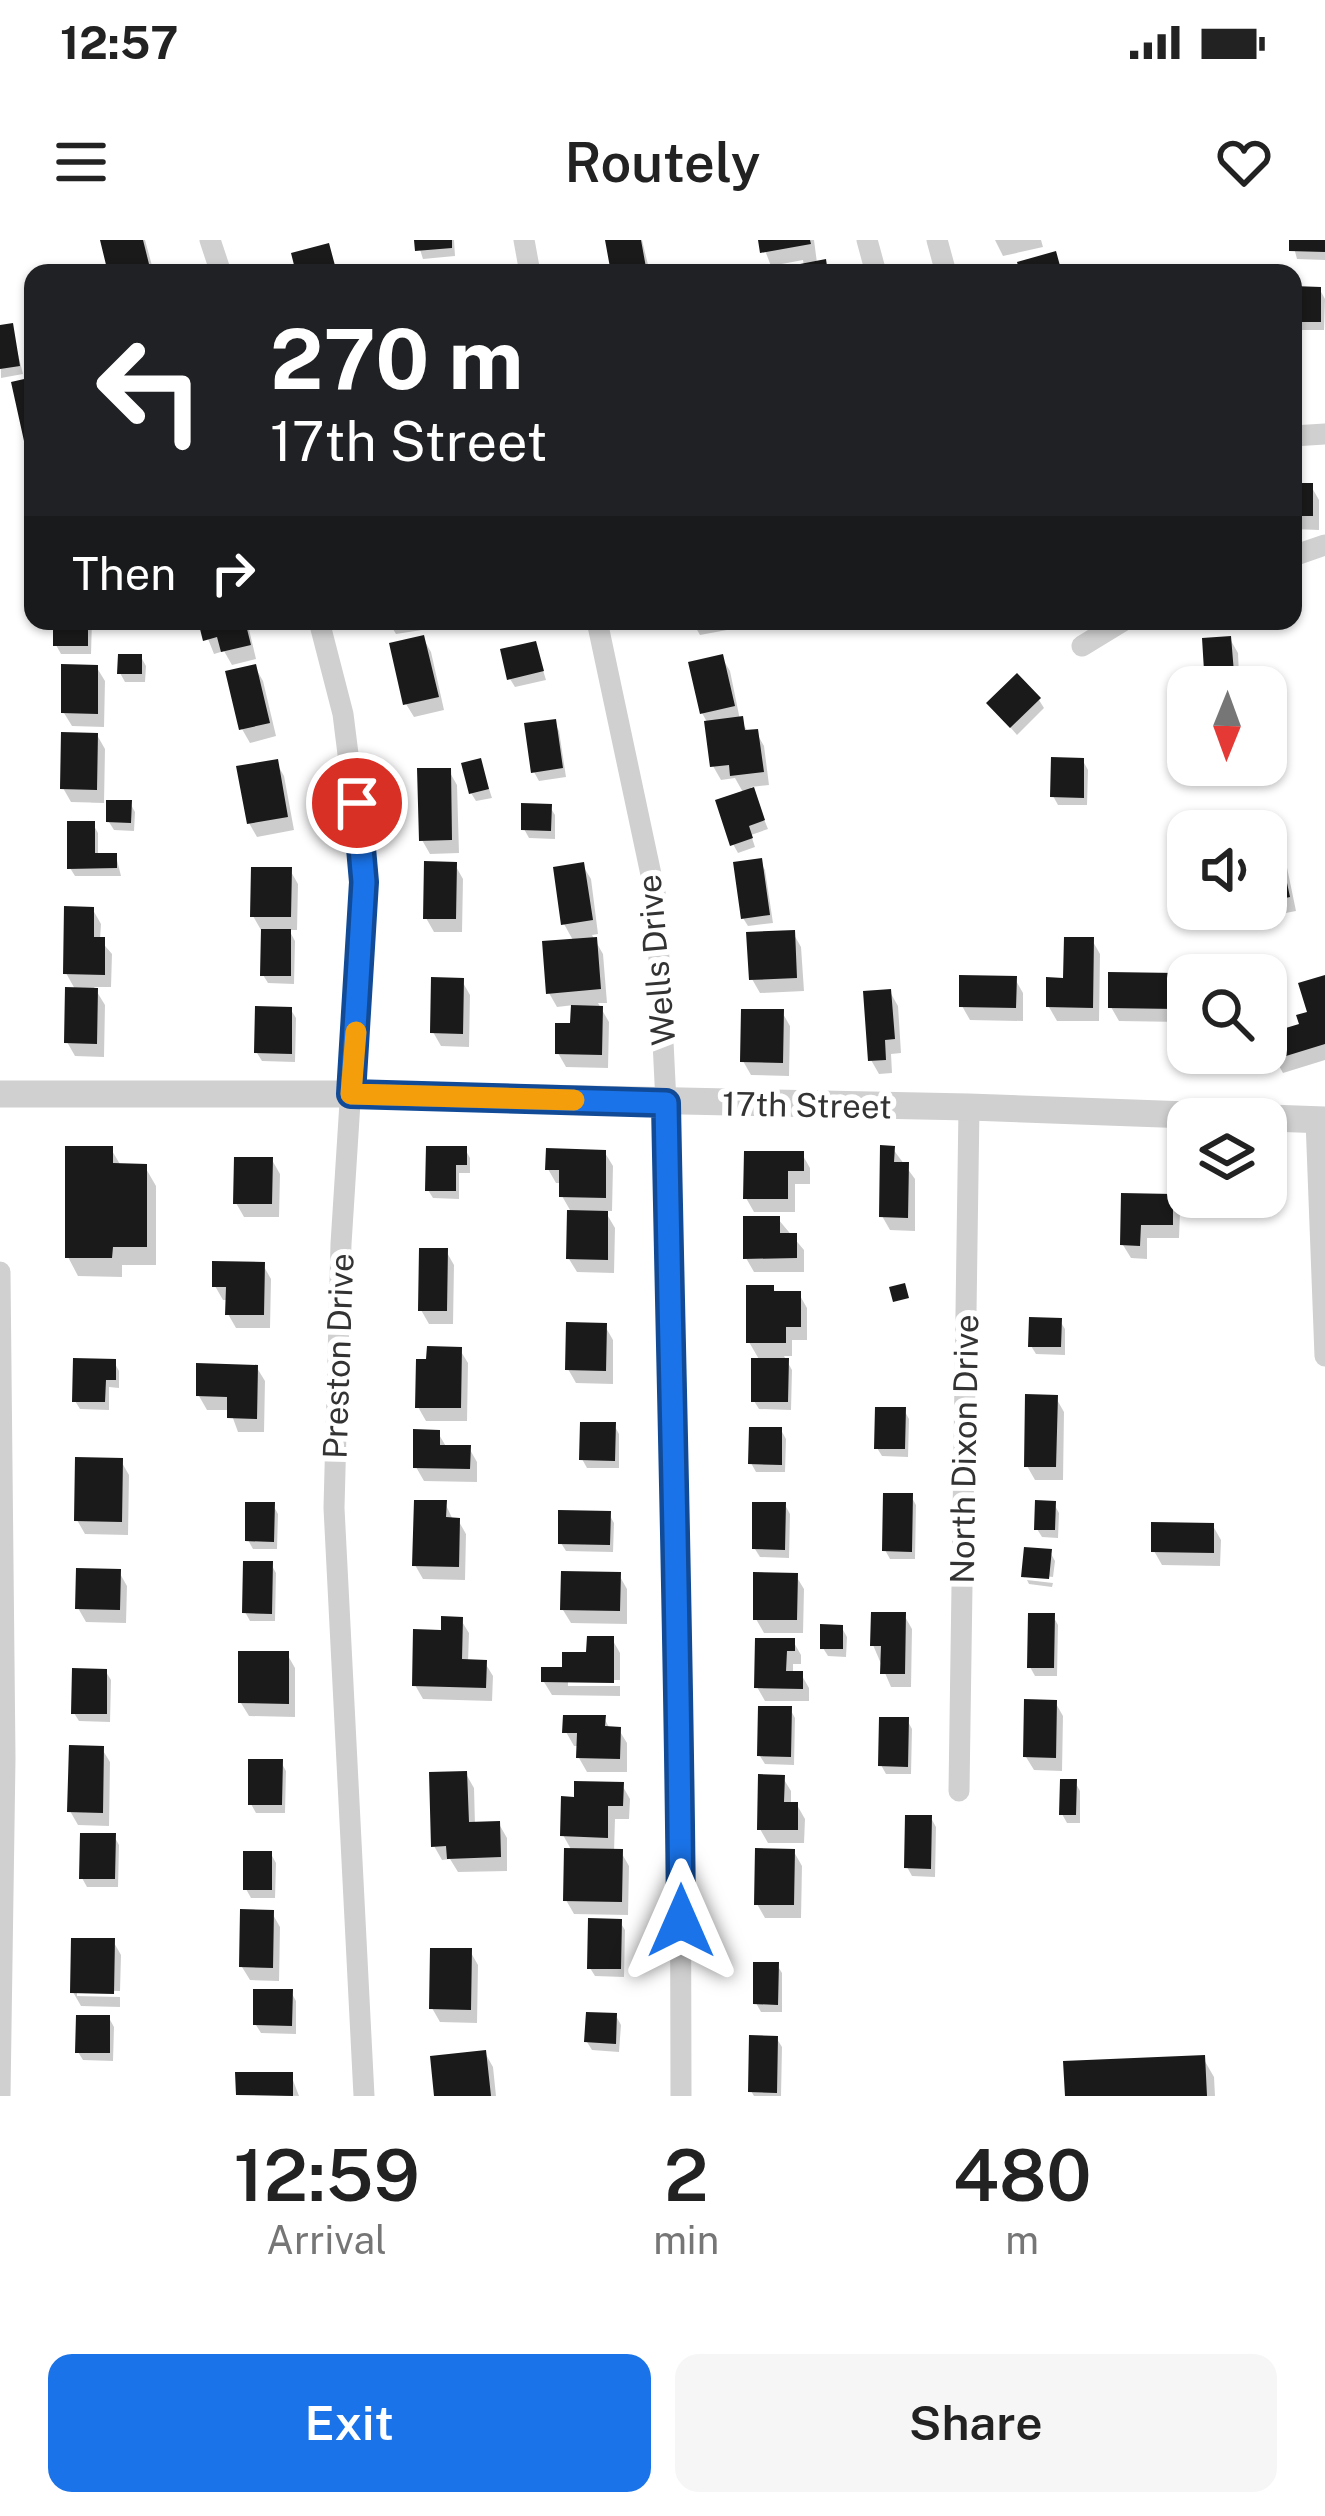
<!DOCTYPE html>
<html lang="en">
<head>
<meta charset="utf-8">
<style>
	:root { --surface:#fff; --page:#f6f6f6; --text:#222; --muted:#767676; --accent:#1a73e8 }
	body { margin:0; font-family:"Public Sans",sans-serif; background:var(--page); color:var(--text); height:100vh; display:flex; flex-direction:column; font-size:45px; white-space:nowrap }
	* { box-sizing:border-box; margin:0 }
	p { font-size:39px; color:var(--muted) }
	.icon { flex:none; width:66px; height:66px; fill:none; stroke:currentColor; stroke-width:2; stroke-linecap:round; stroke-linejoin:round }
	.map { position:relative; height:1856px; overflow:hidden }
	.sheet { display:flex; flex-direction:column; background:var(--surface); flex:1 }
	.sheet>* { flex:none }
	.guide { position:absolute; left:24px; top:24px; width:1278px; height:366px; border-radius:24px; box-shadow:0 3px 9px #0004; background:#202124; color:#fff; overflow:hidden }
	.needle { width:78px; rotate:181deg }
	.buttons { position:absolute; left:1167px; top:426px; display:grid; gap:24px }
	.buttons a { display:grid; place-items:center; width:120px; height:120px; border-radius:24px; background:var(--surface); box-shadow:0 3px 9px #0004; font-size:60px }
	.pin { position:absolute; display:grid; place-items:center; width:102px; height:102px; color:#fff; margin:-51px; border:6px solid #fff; border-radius:50%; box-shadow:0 3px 12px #0007 }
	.me { position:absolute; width:132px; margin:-66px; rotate:0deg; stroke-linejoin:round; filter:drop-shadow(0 0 9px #0008) }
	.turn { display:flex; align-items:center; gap:42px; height:252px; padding:0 48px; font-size:54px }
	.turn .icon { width:156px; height:156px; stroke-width:2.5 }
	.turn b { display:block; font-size:84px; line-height:102px }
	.then { display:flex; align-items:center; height:114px; padding:0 48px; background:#0003; gap:24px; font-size:45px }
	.eta { display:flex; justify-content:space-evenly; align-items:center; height:204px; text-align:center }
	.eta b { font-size:72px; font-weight:600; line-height:84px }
	.cta { display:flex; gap:24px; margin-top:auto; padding:24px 48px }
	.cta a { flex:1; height:138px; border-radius:24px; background:var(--accent); color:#fff; font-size:48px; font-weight:600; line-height:138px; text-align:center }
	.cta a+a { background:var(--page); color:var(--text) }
	.status { display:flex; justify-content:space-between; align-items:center; height:84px; padding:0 60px; background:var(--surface); direction:ltr }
	.status svg { height:33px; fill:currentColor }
	header { display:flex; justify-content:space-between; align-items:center; height:156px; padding:0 48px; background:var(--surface); font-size:54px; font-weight:600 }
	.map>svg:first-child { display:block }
</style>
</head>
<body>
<div class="status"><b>12:57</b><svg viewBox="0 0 49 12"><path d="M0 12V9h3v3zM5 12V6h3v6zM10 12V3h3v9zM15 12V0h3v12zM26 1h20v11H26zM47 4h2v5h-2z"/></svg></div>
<header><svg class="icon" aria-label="menu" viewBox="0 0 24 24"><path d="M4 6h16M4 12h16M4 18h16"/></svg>Routely<svg class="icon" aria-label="heart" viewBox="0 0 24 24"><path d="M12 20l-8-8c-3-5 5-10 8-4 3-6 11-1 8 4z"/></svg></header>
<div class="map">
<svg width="1325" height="1856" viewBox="0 0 1325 1856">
	<rect width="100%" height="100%" fill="#fff"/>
	<path fill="#0003" d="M103 0H145L154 33H111Z
		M417 0H454L455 16 423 19Z
		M608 0H642L650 33H614Z
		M761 0H814L817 23 824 22 830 33H805L803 20 771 26Z
		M995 0H1041L1043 7 1003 16Z
		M1292 0H1325V20L1297 19Z
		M1293 50H1320L1325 59 1324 90H1297Z
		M11 87 23 134 1 138 0 88Z
		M1293 246H1311L1319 260V290L1293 289Z
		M56 381H92L91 414H61L56 405Z
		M201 381H247L256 419 232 425 224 411 214 414Z
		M388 381H420L422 390 396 394Z
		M497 381H534L535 382 500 385Z
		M692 381H742L743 387 700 395Z
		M423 398 431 412 444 470 414 477 406 464Z
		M1230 399 1238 413 1239 436 1263 434 1271 448 1274 491H1266V447H1208Z
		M535 404 546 440 515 447 510 439Z
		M141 417 146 426 145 442H125L120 433Z
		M722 418 730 431 740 480 749 493 756 492 764 506 769 545 751 547 768 589 751 595 755 607 738 613 733 604 744 554 735 538 721 540 713 526 707 482 702 473Z
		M255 427 263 441 276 496 250 503 242 489Z
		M97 428 105 441 104 487 72 486 64 473Z
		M1039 460 1044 468 1017 495 990 464Z
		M554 482 559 491 566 537 539 541 534 532Z
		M97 495 105 509 104 563H130L135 572 134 591 114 590 109 582V563L71 562 63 548Z
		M480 521 492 558 476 561 471 553Z
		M1083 521 1088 530 1087 565H1058L1053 556Z
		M276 522 284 536 294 590 257 597 249 583Z
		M449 531 457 545 459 613 430 614 422 600Z
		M550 567 555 575V599L529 598 524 589Z
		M93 584 98 593V616H116L121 636H75L70 628Z
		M1276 599 1284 613 1296 671 1259 678 1253 669H1266V601Z
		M760 622 765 630 773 683 748 686 743 678Z
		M455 625 463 639 462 692H434L426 678Z
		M583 626 591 639 598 694 592 695 603 714 607 763H598L609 782 608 828 566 827 558 813 573 786 574 765 557 767 549 753 574 702 564 684Z
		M290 630 298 644 297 690H289L295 701 294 744 268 743 263 735 261 690 253 676Z
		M93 670 101 684 100 700 112 714 111 747H94L105 765 104 817 75 816 67 802 76 751 66 733Z
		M793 693 801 707 804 751 760 753 752 739Z
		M1092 700 1100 714 1099 781H1057L1049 767Z
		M1175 736 1183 750 1182 782 1119 781 1111 767Z
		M1325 738V820L1283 833 1275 819 1311 774Z
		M1015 739 1023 753V781L970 780 962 766Z
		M462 741 470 755 469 807 441 806 433 792Z
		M890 752 898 766 901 813 891 814 892 833 879 834 871 820Z
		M291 770 296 778 295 822 262 821 257 813Z
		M782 772 790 786 789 836 751 835 743 821Z
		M111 909 121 926 145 927 156 946V1025H122V1037L78 1036 68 1017Z
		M465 909 470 918V933H459V959L433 958 428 950Z
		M893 909 915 939V991L890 990 882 976Z
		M605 913 613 926 612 971H605L615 988 614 1033 577 1032 569 1019 570 970 562 956V943H556L548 929Z
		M802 914 810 928V944H795V972H754L746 958Z
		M272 920 280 934 279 977H244L236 963Z
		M1124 956 1172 957 1180 971 1179 998H1147V1019L1131 1018 1123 1005Z
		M1215 957H1263V977L1220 976Z
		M778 979 804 1010V1032H754L746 1018Z
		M446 1011 454 1025 453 1084H429L421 1070Z
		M263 1025 271 1039 270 1088H236L228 1074 229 1060H223L215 1046Z
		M773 1048 776 1054H799L807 1068V1100H792V1116H784L792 1130 791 1170 759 1169 754 1161 760 1121 749 1102Z
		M1060 1081 1065 1089V1115L1036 1114 1031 1106Z
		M605 1086 613 1100V1144L576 1143 568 1129Z
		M460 1110 468 1123 467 1181H426L418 1167Z
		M114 1122 119 1131V1148L109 1147V1170L80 1169 75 1161Z
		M257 1128 265 1141 264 1192H238L230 1170H207L199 1156Z
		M1056 1158 1064 1172 1063 1240H1035L1027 1226Z
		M904 1170 909 1179 908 1217 882 1216 877 1208Z
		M614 1185 619 1194V1228H587L582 1219Z
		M781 1190 786 1199 785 1232H756L751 1223Z
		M438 1193 447 1208H469L477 1222V1242L424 1241 416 1227Z
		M121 1221 129 1235 128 1295 85 1294 77 1280Z
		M911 1256 916 1265 915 1319H890L885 1310Z
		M445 1263 453 1280H458L466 1294 465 1340 423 1339 415 1325Z
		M1054 1264 1059 1273 1058 1298 1042 1297 1037 1289Z
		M273 1265 278 1274 277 1309H253L248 1300Z
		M785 1265 790 1274 789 1318 760 1317 755 1309Z
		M609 1274 614 1283 613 1312 566 1311 561 1303Z
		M1213 1286 1221 1300 1220 1326 1162 1325 1154 1311Z
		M1027 1310 1050 1312 1055 1321 1053 1337 1025 1334V1338L1024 1336Z
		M271 1324 276 1333 275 1381H250L245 1372Z
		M119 1332 127 1346 126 1383 86 1382 78 1368Z
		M619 1335 627 1349V1384L571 1383 563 1370Z
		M796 1336 804 1349 803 1393H764L756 1379Z
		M1027 1340 1053 1343 1052 1347 1029 1344Z
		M904 1375 912 1389 911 1447H891L873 1405Z
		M1053 1376 1058 1385 1057 1436H1035L1030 1427Z
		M461 1380 469 1393 468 1422 485 1423 493 1436 492 1461 423 1459 415 1445 443 1393Z
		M842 1388 847 1397 846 1417 828 1416 823 1408Z
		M612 1399 620 1413V1440H568V1446H620V1456L552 1455 544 1442Z
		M793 1401 801 1415V1424H793V1434H801L809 1448V1461H765L757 1447Z
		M287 1414 295 1428V1477L249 1476 241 1463Z
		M106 1432 111 1440 110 1482 79 1481 74 1473Z
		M1055 1462 1063 1476 1062 1531 1034 1530 1026 1517Z
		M790 1469 795 1478 794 1525 765 1524 760 1516Z
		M604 1478 610 1489 619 1490 627 1503V1532H587L579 1518 580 1506H574L566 1492Z
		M907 1480 912 1489 911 1534H886L881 1525Z
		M102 1509 110 1522 109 1586 78 1585 70 1571Z
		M281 1522 286 1531 285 1573H256L251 1564Z
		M466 1534 474 1548 475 1585 499 1584 507 1598V1631L458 1632 450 1619 442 1620 434 1606Z
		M783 1538 791 1551V1565H797L805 1579 804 1603H768L760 1589Z
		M1075 1542 1080 1551V1583H1067L1062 1574Z
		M622 1545 630 1559 629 1579H615L614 1612H621L629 1626 628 1675 574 1674 566 1660 572 1611 563 1595 577 1560Z
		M931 1578 936 1587 935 1637 912 1636 907 1627Z
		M114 1596 119 1605 118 1647H87L82 1638Z
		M794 1612 802 1626 801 1678H765L757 1664Z
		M271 1614 276 1623 275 1658H251L246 1649Z
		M272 1673 280 1687 279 1741 250 1740 242 1727Z
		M620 1682 625 1690 624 1737 595 1736 590 1728Z
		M113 1701 121 1715 120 1751 77 1750V1756L120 1757V1767L81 1766 73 1752Z
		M470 1711 478 1725 477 1783 440 1782 432 1768Z
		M777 1725 782 1733V1772H761L756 1763Z
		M291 1752 296 1761V1794L261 1793 256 1785Z
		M616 1776 621 1785 619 1812 592 1810 587 1802Z
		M109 1778 114 1787 113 1821 83 1820 78 1812Z
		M777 1799 782 1807 781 1856H754L751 1851Z
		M485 1813 493 1827 496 1856H437Z
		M1203 1818 1214 1837 1215 1856H1068Z
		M291 1835 299 1856 239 1854Z"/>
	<path fill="#1a1a1a" d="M100 0H143L150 28 108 33Z
		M414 0H452V8L415 11Z
		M605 0H641L647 33H611Z
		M758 0H810L811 4 760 13Z
		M1289 0H1325V12L1289 11Z
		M329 3 337 33H296L291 13Z
		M1056 11 1062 33H1020L1017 22Z
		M826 19 828 33H802L800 24Z
		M1293 46 1321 47V82H1293Z
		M13 83 20 126 0 129V85Z
		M33 137V199L24 201 11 142Z
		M1293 243H1313V276H1293Z
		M53 381H88V406H53Z
		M198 381H245L251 405 221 412 217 397 203 401Z
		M424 395 439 457 403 465 389 403Z
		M1231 396 1234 433 1265 431 1266 447H1205L1202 398Z
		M536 401 544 431 507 440 500 409Z
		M118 414H142V434H117Z
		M723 414 735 466 700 474 688 422Z
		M61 424 98 425V474L61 473Z
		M256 424 270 483 239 490 225 431Z
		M1017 433 1041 458 1010 488 986 463Z
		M743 476 745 490 758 489 764 532 730 536 729 525 710 527 704 481Z
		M556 479 563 528 531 533 524 483Z
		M61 492 98 493 97 550 60 549Z
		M1051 517 1084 518V558L1050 557Z
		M481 518 489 549 469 554 461 523Z
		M278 519 288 577 247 584 236 526Z
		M417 528H451L452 600 419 601Z
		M754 547 765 580 749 586 753 598 730 606 715 560Z
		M106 560H132L131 583 106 582Z
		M521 563 552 564 551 591 521 590Z
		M67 581H95V613H117V628L67 629Z
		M1277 596 1290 657 1266 662V598Z
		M762 618 770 675 741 679 733 622Z
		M424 621 457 622 456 679H423Z
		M584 622 593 680 561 685 553 627Z
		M251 627H292L291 677H250Z
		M64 666 94 667V697H105V735L63 734Z
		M261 689H291V736H260Z
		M795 690 797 738 749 740 746 692Z
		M597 697 601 749 546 754 542 701Z
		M1064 697H1094L1093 768 1046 767V737L1063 738Z
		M1108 732 1177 733 1176 769 1108 768Z
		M959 735 1017 736 1016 768 959 767Z
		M1325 735V804L1273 820 1266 794 1299 784 1296 775 1307 772 1298 743Z
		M431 737 464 738 463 794 430 793Z
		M65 747 98 748 97 804 64 803Z
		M891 749 895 799 885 800 886 820 868 821 863 751Z
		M571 765 603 766 602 815 555 814V783H570Z
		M255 766 292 767V814L254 813Z
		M741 769H784L783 823 740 822Z
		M880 905 895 906 894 922H909L908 978 879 977Z
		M65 906H113V923L147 924V1007H113L112 1018H65Z
		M426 906H467V925H456V951H425Z
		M546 908 606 910V958L559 957V930H545Z
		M744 911H804V931H788V959H743Z
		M234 917H273L272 964H233Z
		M1121 953 1173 954V985H1141L1140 1006 1120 1005Z
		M1212 957H1260V969H1212Z
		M567 970 608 971V1020L566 1019Z
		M743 976H780V993H797V1018L743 1019Z
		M419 1008H448L447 1071H418Z
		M212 1021 265 1022 264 1075H225L226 1047H212Z
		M905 1043 909 1058 893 1062 889 1047Z
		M746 1045H774V1051H801V1087H786V1103H746Z
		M1029 1077 1062 1078 1061 1107H1028Z
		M566 1082 607 1083 606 1131 565 1130Z
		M427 1106 462 1107 461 1168H415L416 1119H426Z
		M73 1118 116 1119V1140H106L105 1162H72Z
		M751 1118H789L788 1162H751Z
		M196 1123 258 1125 257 1179 227 1178V1157L196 1156Z
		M1025 1154 1058 1155 1056 1227H1024Z
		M875 1167H906L905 1209H874Z
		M580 1182H616L615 1221 579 1220Z
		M749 1187H782V1225L748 1224Z
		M413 1189 440 1190V1205H471L470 1229 413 1228Z
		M75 1217 123 1218 122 1282 74 1281Z
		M883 1253H913L912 1312 882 1311Z
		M414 1260H447L446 1277 460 1278 459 1327 412 1326Z
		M1035 1260 1056 1261 1055 1290H1034Z
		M245 1262H275L274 1302 245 1301Z
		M752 1262H786L785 1310 752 1309Z
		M558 1270 611 1271 610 1305 558 1304Z
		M1151 1282 1214 1283V1313L1151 1312Z
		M1024 1307 1052 1309 1049 1339 1021 1337Z
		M243 1321H273L272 1374 242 1373Z
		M76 1328 121 1329 120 1370 75 1369Z
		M561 1331 621 1332 620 1371 560 1370Z
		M753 1332 798 1333 797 1380H753Z
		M871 1372H906L905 1434H880L881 1406H870Z
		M1028 1373H1055L1054 1428H1027Z
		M441 1376 463 1377 462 1419 487 1420 486 1448 412 1446 413 1389 441 1390Z
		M820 1384 843 1385V1409H820Z
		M587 1396H614V1443L541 1442V1427H562V1412H586Z
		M755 1398H795V1411H787L786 1431H803V1449L754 1448Z
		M238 1411H289V1464L238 1463Z
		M72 1428 107 1429V1474H71Z
		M1024 1459 1057 1460 1056 1518 1023 1517Z
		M758 1466H792L791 1517 757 1516Z
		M563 1475H606L605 1486 621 1487 620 1519 576 1518 577 1493H562Z
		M879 1477H909L908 1527 878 1526Z
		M69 1505 104 1506 103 1573 67 1572Z
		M248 1519H283L282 1565H248Z
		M467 1531 469 1582 500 1581 501 1617 447 1619 446 1606 431 1607 429 1532Z
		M758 1534 785 1535 784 1562H798V1590H757Z
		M1060 1539H1077L1076 1575H1059Z
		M574 1541 624 1542 623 1566H608V1598L560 1596 561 1556 574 1557Z
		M905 1575H932L931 1629 904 1628Z
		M80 1593H116L115 1639H79Z
		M564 1608 623 1609 622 1662 563 1661Z
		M755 1608 795 1609 794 1665H754Z
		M243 1611H272V1650H243Z
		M240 1669 274 1670 273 1728 239 1727Z
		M588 1678 622 1679 621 1729H587Z
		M71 1698H115L114 1754 70 1753Z
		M430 1708H472L471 1770 429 1769Z
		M753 1722H779L778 1765 753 1764Z
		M253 1749H293L292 1786 253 1785Z
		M586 1772 617 1773 616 1804 584 1802Z
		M76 1775H110V1813H75Z
		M749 1795 778 1796 777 1853 748 1852Z
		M486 1810 491 1856H434L430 1816Z
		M1205 1815 1207 1856H1065L1063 1821Z
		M235 1832H293V1856L236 1855Z"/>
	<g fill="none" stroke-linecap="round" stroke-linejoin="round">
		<path stroke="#d0d0d0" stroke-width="21" d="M210 0 221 33
			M524 0 530 33
			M867 0 876 33
			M937 0 946 33
			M1293 196 1325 194
			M1293 316 1325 305
			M319 381 343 474 364 642 341 1004 334 1268 364 1856
			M597 381 656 658 666 863 673 1306 680 1424 681 1856
			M1082 406 1123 381
			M1316 880 1325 1116
			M0 1032 5 1518 0 1856
			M959 1551 969 867"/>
		<path stroke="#d0d0d0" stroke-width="27" d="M0 854H351L969 867 1325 880"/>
	</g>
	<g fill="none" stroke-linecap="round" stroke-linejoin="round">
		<defs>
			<path id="route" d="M357 563 364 642 351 854 666 863C671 1136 679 1408 681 1681"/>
		</defs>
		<use href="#route" stroke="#114b97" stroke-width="30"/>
		<use href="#route" stroke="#1a73e8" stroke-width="21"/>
		<path stroke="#f59e0b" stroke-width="21" d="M356 792 351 854 574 860"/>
	</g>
	<g text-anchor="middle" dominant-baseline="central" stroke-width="12" stroke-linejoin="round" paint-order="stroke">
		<g font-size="33" fill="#333" stroke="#fff">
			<text transform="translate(656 720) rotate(-95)">Wells Drive</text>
			<text transform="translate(807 865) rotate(1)">17th Street</text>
			<text transform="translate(338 1116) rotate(-88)">Preston Drive</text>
			<text transform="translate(964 1209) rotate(-89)">North Dixon Drive</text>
		</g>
	</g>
</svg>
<div class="buttons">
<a><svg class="needle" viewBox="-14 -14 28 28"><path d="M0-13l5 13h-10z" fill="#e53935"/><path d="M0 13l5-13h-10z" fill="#767676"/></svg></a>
<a><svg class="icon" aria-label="sound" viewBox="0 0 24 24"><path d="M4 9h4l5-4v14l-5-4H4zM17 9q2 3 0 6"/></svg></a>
<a><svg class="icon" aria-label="search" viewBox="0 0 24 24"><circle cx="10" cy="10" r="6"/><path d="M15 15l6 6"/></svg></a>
<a><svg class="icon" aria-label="layers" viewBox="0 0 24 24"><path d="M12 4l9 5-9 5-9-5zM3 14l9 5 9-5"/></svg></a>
</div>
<div class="pin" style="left:357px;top:563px;background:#d93025"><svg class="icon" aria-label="arrive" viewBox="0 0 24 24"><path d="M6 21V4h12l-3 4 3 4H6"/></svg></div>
<svg class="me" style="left:681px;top:1681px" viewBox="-20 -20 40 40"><path d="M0-17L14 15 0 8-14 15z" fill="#1a73e8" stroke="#fff" stroke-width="4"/></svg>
<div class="guide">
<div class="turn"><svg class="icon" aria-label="left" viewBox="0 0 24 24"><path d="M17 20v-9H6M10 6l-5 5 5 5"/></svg><div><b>270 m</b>17th Street</div></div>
<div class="then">Then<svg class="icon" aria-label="right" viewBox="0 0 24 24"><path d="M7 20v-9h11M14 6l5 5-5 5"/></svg></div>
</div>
</div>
<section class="sheet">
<div class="eta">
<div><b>12:59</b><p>Arrival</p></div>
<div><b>2</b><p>min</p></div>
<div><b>480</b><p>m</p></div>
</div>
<div class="cta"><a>Exit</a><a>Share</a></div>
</section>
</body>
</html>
